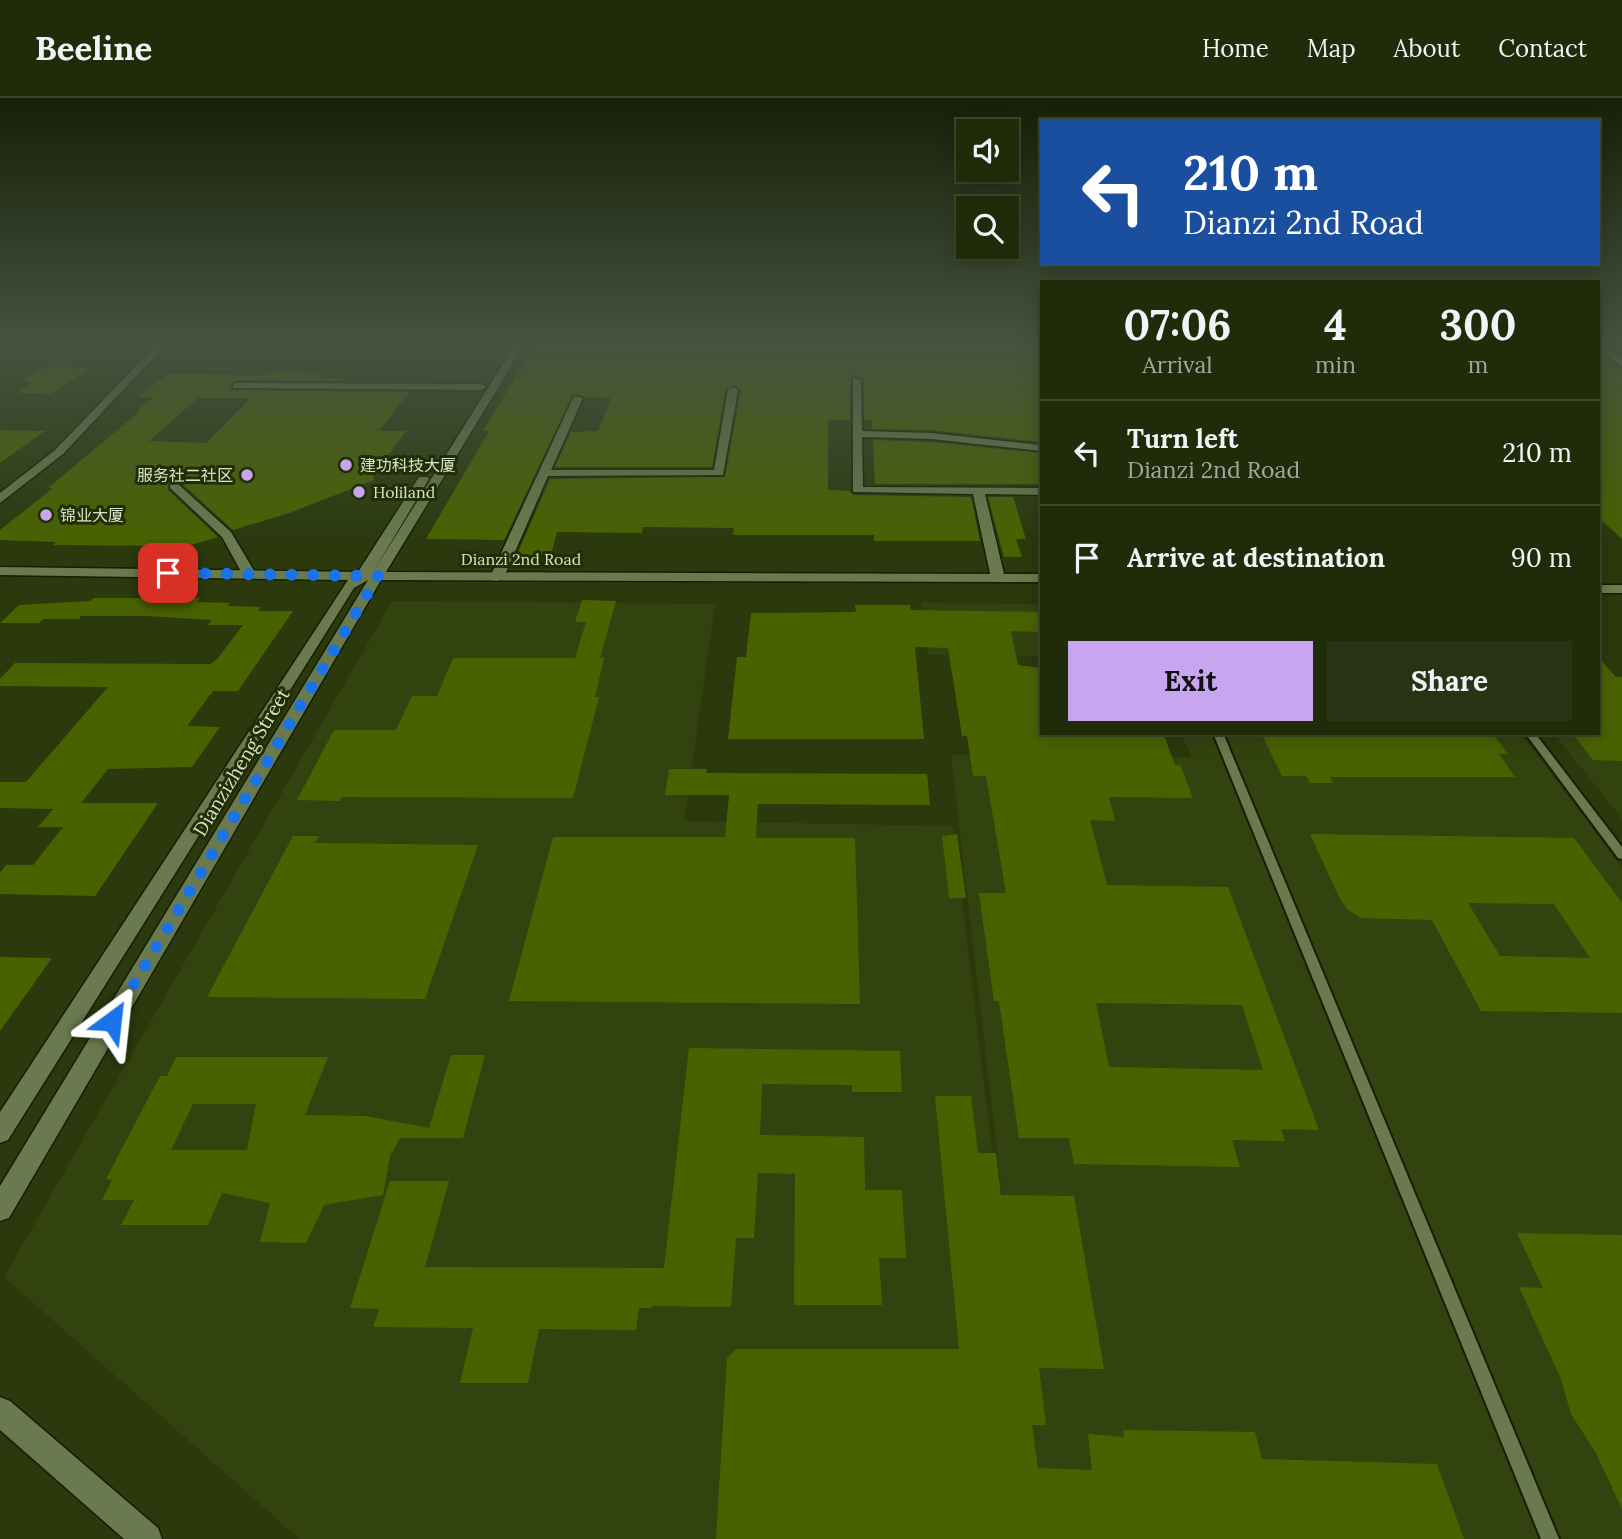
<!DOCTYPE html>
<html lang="en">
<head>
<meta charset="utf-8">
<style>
	:root { --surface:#202b0a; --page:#283313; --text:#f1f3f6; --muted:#a2a79c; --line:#3d472b; --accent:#c7a6ef }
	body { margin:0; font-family:Lora,"Noto Sans SC",serif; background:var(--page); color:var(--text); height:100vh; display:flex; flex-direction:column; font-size:26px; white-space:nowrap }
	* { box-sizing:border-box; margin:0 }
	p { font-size:23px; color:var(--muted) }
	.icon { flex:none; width:38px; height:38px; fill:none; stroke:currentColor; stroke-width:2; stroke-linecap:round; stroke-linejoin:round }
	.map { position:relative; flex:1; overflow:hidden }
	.details { position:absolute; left:1040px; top:182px; width:560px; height:455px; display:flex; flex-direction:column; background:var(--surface); border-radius:0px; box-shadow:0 4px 18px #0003,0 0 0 2px var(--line) }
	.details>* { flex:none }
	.hud { position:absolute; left:1040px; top:21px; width:560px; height:147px; border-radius:0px; box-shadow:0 4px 18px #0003,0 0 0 2px var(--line); background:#1a4fa0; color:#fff; overflow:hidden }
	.buttons { position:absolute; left:956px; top:21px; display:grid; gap:14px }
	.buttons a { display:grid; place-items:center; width:63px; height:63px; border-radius:0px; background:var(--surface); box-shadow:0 4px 18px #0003,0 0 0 2px var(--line); font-size:35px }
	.pin { position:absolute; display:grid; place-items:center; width:60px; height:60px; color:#fff; margin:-30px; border-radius:14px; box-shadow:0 4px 10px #0006 }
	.me { position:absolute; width:77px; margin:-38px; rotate:30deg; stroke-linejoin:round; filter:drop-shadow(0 0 5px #0008) }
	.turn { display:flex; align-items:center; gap:24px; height:147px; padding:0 28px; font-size:32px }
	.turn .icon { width:91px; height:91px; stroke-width:2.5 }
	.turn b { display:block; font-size:49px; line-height:60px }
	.eta { display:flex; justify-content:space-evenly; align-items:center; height:119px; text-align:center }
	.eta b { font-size:42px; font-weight:700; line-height:49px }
	.action { display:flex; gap:14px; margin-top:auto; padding:14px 28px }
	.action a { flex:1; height:80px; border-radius:0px; background:var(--accent); color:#111; font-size:28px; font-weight:700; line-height:80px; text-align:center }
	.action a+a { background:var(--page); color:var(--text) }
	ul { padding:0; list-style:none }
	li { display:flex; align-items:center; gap:21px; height:105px; padding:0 28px; border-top:2px solid var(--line) }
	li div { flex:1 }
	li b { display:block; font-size:26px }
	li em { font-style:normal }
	header { display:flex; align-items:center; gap:42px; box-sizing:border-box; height:98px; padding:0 35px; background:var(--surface); border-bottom:2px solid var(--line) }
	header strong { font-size:33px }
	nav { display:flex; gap:38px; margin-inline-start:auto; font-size:24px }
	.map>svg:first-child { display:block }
</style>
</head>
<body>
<header>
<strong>Beeline</strong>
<nav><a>Home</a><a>Map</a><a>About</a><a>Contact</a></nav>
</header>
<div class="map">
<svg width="1622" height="1441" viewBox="0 0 1622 1441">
	<rect width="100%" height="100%" fill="#2b390d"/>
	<path fill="#334310" d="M392 503 715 506 684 723 953 728 1039 1441H299L4 1179Z
		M921 505 1041 506V558L928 557Z
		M1598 602H1622V721L1553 635H1598Z
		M1180 635H1520L1622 770V1441H1042L951 657 1192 659Z"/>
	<path fill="#496200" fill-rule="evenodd" d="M772 242H1041V344L931 332 872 331V322H864V282L854 277 850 280V322H828V392L850 393 853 397 971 399 980 443H874V437H733L734 430 643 429 642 435 557 434 551 457H517L550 381 725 379 741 292 734 287 725 292 712 369H555L571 334 598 333 611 300 585 299 573 296 504 442 426 441 489 333H483L536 245 757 247Z
		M1598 256 1622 271V441L1598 419Z
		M45 268 92 269 51 296 17 295 34 284H20Z
		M268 274 327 275 321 280 342 281 340 283 236 282 231 284V292L409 294 379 333H406L373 378 374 382 289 415 233 432 180 384 170 383 168 392 218 439 187 448 53 447 56 444 0 442V432L53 390H48L140 313H136L153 299H138L167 276 265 277ZM198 300H251L206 345 149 343Z
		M0 332 45 333 0 365Z
		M873 342 931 344 1041 355V386H875Z
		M988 399H1013L1026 441H1016L1022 459H1004Z
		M94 500H200L197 504 230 505 227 508 261 509 258 513H293L238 593H213L187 628 220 629 192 669 108 671 81 705H158L95 798 0 796V775L6 767H33L63 729H38L53 711 0 710V684H26L108 589 0 588V581L15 565 211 566 218 560 243 527H208L212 522 146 518H81L79 521H43L39 525H0L19 507 90 503Z
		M582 502 616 503 600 560H604L595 599H599L573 700 341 699 340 703 297 702 334 632H396L412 598H437L453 560H575L586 524H575Z
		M855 507H910L911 512 1041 514V534L1011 533 1018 567 1041 570V635H1163L1175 667H1180L1193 700 1109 699 1115 723 1090 722 1107 787 1228 789 1319 1032 1281 1031 1285 1043 1232 1042 1240 1069 1074 1066 1069 1040H1019L999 903H994L979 795H1006L986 678H973L967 638H962L948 550 915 549 924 641H728L737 559H746L751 515 856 514ZM1096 905 1242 907 1263 972 1109 969Z
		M1598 559 1616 579H1622V663L1593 662 1572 635H1598Z
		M1261 635H1484L1486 639H1495L1508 656H1499L1515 679H1330L1333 685H1310L1306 678H1282Z
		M669 671H707L706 675 927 676 930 707 758 706 756 740H855L860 906 509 903 553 739H725L729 697H665Z
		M957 736 966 800H949L942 738Z
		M1310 736 1574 740 1622 805V915L1481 913 1432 822 1361 820 1347 811 1338 797ZM1468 805 1554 806 1590 860 1500 858Z
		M293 738H319L315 745 478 747 425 901 207 899Z
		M0 859 52 860 0 933Z
		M689 950 900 953 902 994H852V987L762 986 760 1037 864 1039 865 1092H902L906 1160H879L882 1207H794L795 1076 758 1075 754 1140H736L731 1209 652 1208 651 1210H639L636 1232 539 1231 528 1285H460L473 1230 373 1229 379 1211 350 1210 390 1083H449L425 1169 664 1170Z
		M451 957H485L463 1040H400L390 1058 383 1097 324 1107 306 1145 260 1144 270 1105 222 1095 208 1127H121L134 1102H102L112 1082 106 1081 160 978H167L176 959H328L305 1017 366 1018 429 1030ZM193 1006H256L247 1052H171Z
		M935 998H971L978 1055H996L1001 1097 1074 1098 1104 1271 1039 1270 1046 1327H1032L1038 1370 1092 1372 1088 1336 1124 1339 1123 1332 1255 1334 1262 1361 1437 1366 1464 1441H716L727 1260 736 1251H959Z
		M1517 1135 1622 1137V1411L1596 1355 1571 1316 1561 1281 1519 1189 1543 1190Z"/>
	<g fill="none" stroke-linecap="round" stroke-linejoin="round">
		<defs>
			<path id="lane" d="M1213 635H1223L1559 1441H1541Z
				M1525 635H1535L1622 749V761L1618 760Z"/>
			<path id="street" d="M853 280 861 282 862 333 931 335 1041 347V353L931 341 862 339 863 389 1041 390V397L985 396 1005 480 1003 483 998 484 991 480 973 396 853 394Z
				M236 285 481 286 486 289 481 292 233 290V286Z
				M733 289 738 292 723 377 548 378 504 479 497 483 492 482 490 479 574 298 583 300 551 372H714L728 292Z
				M170 386H178L231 434 256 476 254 479H244L222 439 170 390Z"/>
			<path id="secondary" d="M161 242H170L63 356 0 405V395L55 352Z
				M518 242H527L386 474 1041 476V484L381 482 9 1120 0 1123V1088L368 482 354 490 8 1042 0 1045V1014L348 482 0 477V469L358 474 419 379H427L429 381 373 474Z
				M1598 246 1622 261V268L1598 253Z
				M1598 487H1622V495H1598Z
				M0 1299 10 1303 158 1430 162 1441H124L0 1332Z"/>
		</defs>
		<use href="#lane" stroke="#151f01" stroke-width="4"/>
		<use href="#street" stroke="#151f01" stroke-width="3"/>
		<use href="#secondary" stroke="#151f01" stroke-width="3"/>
		<use href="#lane" fill="#6a7a4e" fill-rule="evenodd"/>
		<use href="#street" fill="#6a7a4e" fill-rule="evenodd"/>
		<use href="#secondary" fill="#6a7a4e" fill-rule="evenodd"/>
	</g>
	<linearGradient id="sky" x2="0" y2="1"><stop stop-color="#181f07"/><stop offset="0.55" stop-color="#445440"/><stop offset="1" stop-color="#445440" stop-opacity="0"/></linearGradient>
	<rect width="1622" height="444" fill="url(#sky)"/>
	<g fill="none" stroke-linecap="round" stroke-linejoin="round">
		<path stroke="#1a73e8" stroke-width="12" stroke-dasharray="0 21.6" d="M112 923 378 478 168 475"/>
	</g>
	<g fill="#c7a6ef" stroke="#212e03" stroke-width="2.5">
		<circle cx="346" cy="367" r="7"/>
		<circle cx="247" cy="377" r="7"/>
		<circle cx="359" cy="394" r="7"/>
		<circle cx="46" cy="417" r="7"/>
	</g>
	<g text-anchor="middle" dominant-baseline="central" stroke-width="6" stroke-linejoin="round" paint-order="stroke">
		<g font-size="16" fill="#d8e2ca" stroke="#212e03" text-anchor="start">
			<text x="360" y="367">建功科技大厦</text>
			<text x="233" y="377" text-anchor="end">服务社二社区</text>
			<text x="373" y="394">Holiland</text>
			<text x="60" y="417">锦业大厦</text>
		</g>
		<g font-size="16" fill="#d8e2ca" stroke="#212e03">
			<text x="521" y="461">Dianzi 2nd Road</text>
		</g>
		<g font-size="19" fill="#d8e2ca" stroke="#212e03">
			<text transform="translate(241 664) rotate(-59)">Dianzizheng Street</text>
		</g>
	</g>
</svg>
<div class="buttons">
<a><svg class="icon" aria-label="sound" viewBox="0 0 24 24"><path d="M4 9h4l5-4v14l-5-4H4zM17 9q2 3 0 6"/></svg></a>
<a><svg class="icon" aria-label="search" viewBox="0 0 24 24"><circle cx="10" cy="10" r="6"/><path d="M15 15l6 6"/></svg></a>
</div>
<div class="pin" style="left:168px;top:475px;background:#d93025"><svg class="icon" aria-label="arrive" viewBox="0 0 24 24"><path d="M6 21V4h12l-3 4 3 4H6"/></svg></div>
<svg class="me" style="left:112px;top:923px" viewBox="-20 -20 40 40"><path d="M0-17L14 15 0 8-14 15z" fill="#1a73e8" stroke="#fff" stroke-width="4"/></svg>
<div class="hud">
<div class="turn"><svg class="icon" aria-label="left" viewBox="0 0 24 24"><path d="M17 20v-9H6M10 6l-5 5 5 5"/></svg><div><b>210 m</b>Dianzi 2nd Road</div></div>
</div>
<section class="details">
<div class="eta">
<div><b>07:06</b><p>Arrival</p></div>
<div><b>4</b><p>min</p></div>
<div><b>300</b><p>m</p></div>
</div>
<ul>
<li><svg class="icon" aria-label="left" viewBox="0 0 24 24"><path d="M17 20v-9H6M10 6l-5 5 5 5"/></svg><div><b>Turn left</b><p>Dianzi 2nd Road</p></div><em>210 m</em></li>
<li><svg class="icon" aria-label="arrive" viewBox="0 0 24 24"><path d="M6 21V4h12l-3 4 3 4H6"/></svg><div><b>Arrive at destination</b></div><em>90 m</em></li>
</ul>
<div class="action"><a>Exit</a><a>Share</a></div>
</section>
</div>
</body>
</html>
